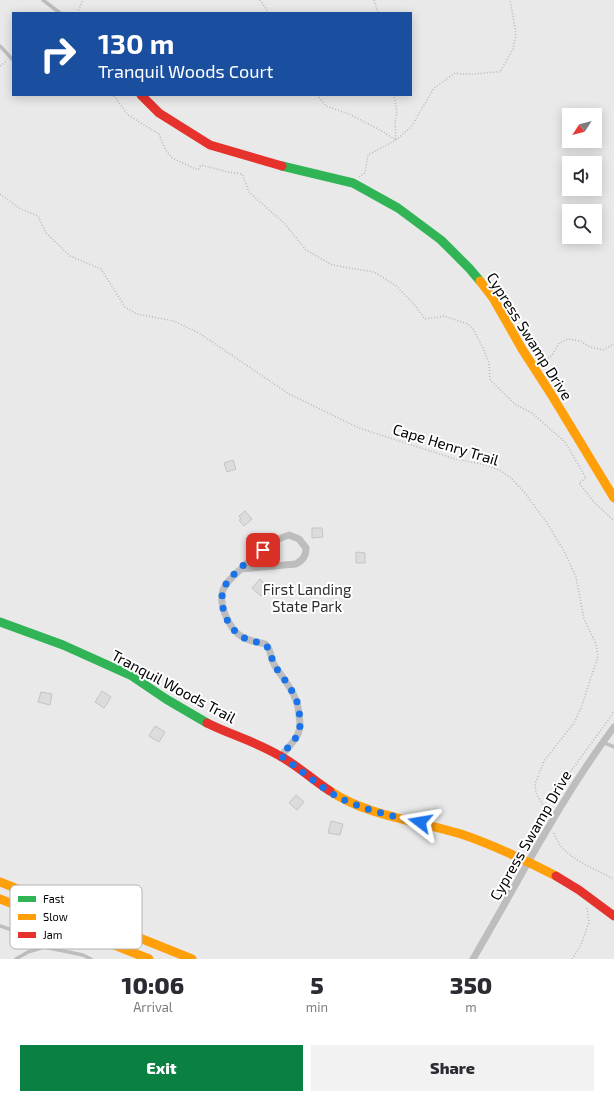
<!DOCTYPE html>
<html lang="en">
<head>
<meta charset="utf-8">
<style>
	:root { --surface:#fff; --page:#f2f2f3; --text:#2b2b33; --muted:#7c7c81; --accent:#0b8043 }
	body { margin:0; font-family:"Exo 2",sans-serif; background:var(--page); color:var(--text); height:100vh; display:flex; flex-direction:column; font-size:15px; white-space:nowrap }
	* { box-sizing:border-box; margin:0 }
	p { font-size:13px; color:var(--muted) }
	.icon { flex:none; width:22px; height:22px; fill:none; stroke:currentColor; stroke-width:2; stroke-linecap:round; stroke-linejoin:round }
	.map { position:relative; height:959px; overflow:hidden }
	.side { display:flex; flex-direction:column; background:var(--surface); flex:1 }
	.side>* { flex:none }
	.hud { position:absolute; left:12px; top:12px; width:400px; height:84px; border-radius:0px; box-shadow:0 2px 10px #0003; background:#1a4fa0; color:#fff; overflow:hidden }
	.needle { width:26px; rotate:234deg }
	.fabs { position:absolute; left:562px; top:108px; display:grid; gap:8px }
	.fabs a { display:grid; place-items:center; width:40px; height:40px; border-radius:0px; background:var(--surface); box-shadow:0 2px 10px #0003; font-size:20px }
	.pin { position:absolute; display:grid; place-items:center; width:34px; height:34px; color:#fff; margin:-17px; border-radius:8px; box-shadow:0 2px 6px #0006 }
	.me { position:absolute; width:44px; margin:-22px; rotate:284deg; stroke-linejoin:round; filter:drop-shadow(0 0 3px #0008) }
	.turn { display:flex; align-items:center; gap:14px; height:84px; padding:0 20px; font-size:18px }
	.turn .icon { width:52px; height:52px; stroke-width:2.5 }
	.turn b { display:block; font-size:28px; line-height:34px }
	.eta { display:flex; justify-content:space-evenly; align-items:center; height:68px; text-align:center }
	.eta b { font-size:24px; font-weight:800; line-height:28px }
	.cta { display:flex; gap:8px; margin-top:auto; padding:8px 20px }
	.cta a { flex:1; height:46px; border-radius:0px; background:var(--accent); color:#fff; font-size:16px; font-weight:800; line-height:46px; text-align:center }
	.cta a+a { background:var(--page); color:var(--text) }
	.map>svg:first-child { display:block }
</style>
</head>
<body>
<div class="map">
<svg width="614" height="959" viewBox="0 0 614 959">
	<rect width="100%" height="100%" fill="#fff"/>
	<path fill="#e9e9e9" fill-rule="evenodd" d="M0 0H614V959H0ZM13 13H411V95H13ZM569 115H595V141H569ZM569 163H595V189H569ZM569 211H595V237H569Z"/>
	<path fill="#dcdcdc" stroke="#c4c4c4" d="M233 460 236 469 227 472 224 463Z
		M245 511 252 519 244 526 239 520 241 519 239 516Z
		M312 528H322L323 537 312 538Z
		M356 552 365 553V563H356Z
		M260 579 269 588 261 596 252 588Z
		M102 691 111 697 104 708 95 702Z
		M41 692 52 694 50 705 38 702Z
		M155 726 165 732 159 742 149 736Z
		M296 795 304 802 297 810 289 803Z
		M331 821 343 824 340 835 328 833Z"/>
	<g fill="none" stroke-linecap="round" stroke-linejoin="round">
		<path stroke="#b8b8b8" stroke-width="1.5" stroke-dasharray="1 2" stroke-linecap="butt" d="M260 0 269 13
			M374 0 378 13
			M77 13 83 0
			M0 66 7 61
			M111 95 115 97 128 115 159 134 165 149 172 158 198 170 201 165 228 172 242 174 249 192 285 224 306 250 332 265 374 272 395 285 413 303 425 319 444 316 468 324 473 329 483 348 489 363 490 380 516 405 532 413 565 442 586 478 579 483 594 502 614 521
			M317 95 326 106 349 114 380 130 396 140 395 120 397 113 394 95
			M359 177 365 173 368 155 396 140 411 127 434 88 455 73C470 76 485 72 500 72L513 49 516 33 510 0
			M0 194 19 208 38 216 46 233 70 256 101 269 125 307 137 314 174 321 199 333 289 394 359 428 455 459 487 465 501 471 511 478 525 493 547 523 564 551 576 577 584 619 596 644 598 656 581 708 574 723 544 761 535 784 536 793 548 814
			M541 364 552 355 559 343 568 339 580 341 590 347 603 350 614 344
			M557 798 560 786 609 719 614 711
			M554 833C561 857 593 868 614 879
			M572 959 581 945 589 922 587 908"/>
		<path stroke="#bdbdbd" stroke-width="3.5" d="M43 0 60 13
			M0 46 13 60
			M602 742 614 747
			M0 926 15 931 44 947 83 955 91 959
			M16 959 28 952 44 947"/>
		<path stroke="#bdbdbd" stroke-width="7" d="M289 535 299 539 306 548C306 556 303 560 296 564L241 569C255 555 270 541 289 535Z
			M241 569C234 575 226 582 223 590 218 606 230 631 244 638 250 641 258 642 265 644 272 649 270 659 275 666 286 683 298 695 299 715 300 722 301 727 298 734 294 742 287 749 281 756
			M473 959C519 881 560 799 614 727"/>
		<path stroke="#30b455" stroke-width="9" d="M282 166 353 183 398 208 441 240 469 268 480 281
			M0 622 63 645 132 676 166 699 207 723"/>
		<path stroke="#ff9f0a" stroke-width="9" d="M480 281 493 298 522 349 551 394 614 498
			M330 791C367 816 419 821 461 834 494 845 525 860 556 876
			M0 882 192 959
			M0 899 149 959"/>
		<path stroke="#e5322d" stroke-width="9" d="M141 95 159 113 210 145 282 166
			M207 723C231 735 257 742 280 756 298 766 313 780 330 791
			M556 876 579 890 614 916"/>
	</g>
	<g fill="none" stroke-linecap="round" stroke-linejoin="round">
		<path stroke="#1a73e8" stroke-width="7" stroke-dasharray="0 12.6" d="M263 550C250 559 235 571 226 584 216 599 226 627 241 636 248 641 257 642 265 644L269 649 274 665 290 687 299 706 300 726 299 732 295 739 281 756C299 768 314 782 333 794 358 809 392 816 420 822"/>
	</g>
	<g text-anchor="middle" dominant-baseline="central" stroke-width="4" stroke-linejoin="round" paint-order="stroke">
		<g font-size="15" fill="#000" stroke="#fff">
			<text transform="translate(530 336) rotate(58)">Cypress Swamp Drive</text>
			<text transform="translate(446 444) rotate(17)">Cape Henry Trail</text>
			<text transform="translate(174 686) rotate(28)">Tranquil Woods Trail</text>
			<text transform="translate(530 835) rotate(-60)">Cypress Swamp Drive</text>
		</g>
		<g font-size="15" fill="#2e2e2e" stroke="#fff">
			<text x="307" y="589">First Landing<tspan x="307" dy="17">State Park</tspan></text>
		</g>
	</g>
	<rect x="10" y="885" width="132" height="64" rx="6" fill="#fff" stroke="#b2b2b2" stroke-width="1"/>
	<rect x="18" y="896" width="18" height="6" fill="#30b455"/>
	<rect x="18" y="914" width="18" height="6" fill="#ff9f0a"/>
	<rect x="18" y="932" width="18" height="6" fill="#e5322d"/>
	<g font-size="11" fill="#000">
		<text x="43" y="903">Fast</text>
		<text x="43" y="921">Slow</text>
		<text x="43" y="939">Jam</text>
	</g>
</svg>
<div class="fabs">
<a><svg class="needle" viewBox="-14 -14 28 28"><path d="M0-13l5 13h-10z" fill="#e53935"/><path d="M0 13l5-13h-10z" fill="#7c7c81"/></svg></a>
<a><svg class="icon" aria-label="sound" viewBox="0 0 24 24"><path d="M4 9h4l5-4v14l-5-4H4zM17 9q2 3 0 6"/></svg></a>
<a><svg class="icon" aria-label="search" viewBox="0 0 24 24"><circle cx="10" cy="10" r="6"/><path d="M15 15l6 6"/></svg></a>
</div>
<div class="pin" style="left:263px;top:550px;background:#d93025"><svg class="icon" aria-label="arrive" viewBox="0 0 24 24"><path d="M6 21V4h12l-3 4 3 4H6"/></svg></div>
<svg class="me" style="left:420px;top:822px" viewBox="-20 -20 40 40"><path d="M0-17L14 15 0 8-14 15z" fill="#1a73e8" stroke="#fff" stroke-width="4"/></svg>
<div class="hud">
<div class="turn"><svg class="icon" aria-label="right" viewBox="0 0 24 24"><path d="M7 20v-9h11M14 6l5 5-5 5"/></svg><div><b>130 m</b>Tranquil Woods Court</div></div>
</div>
</div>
<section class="side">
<div class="eta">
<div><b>10:06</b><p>Arrival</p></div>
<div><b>5</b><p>min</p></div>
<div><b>350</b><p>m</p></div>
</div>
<div class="cta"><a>Exit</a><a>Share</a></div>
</section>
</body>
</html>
